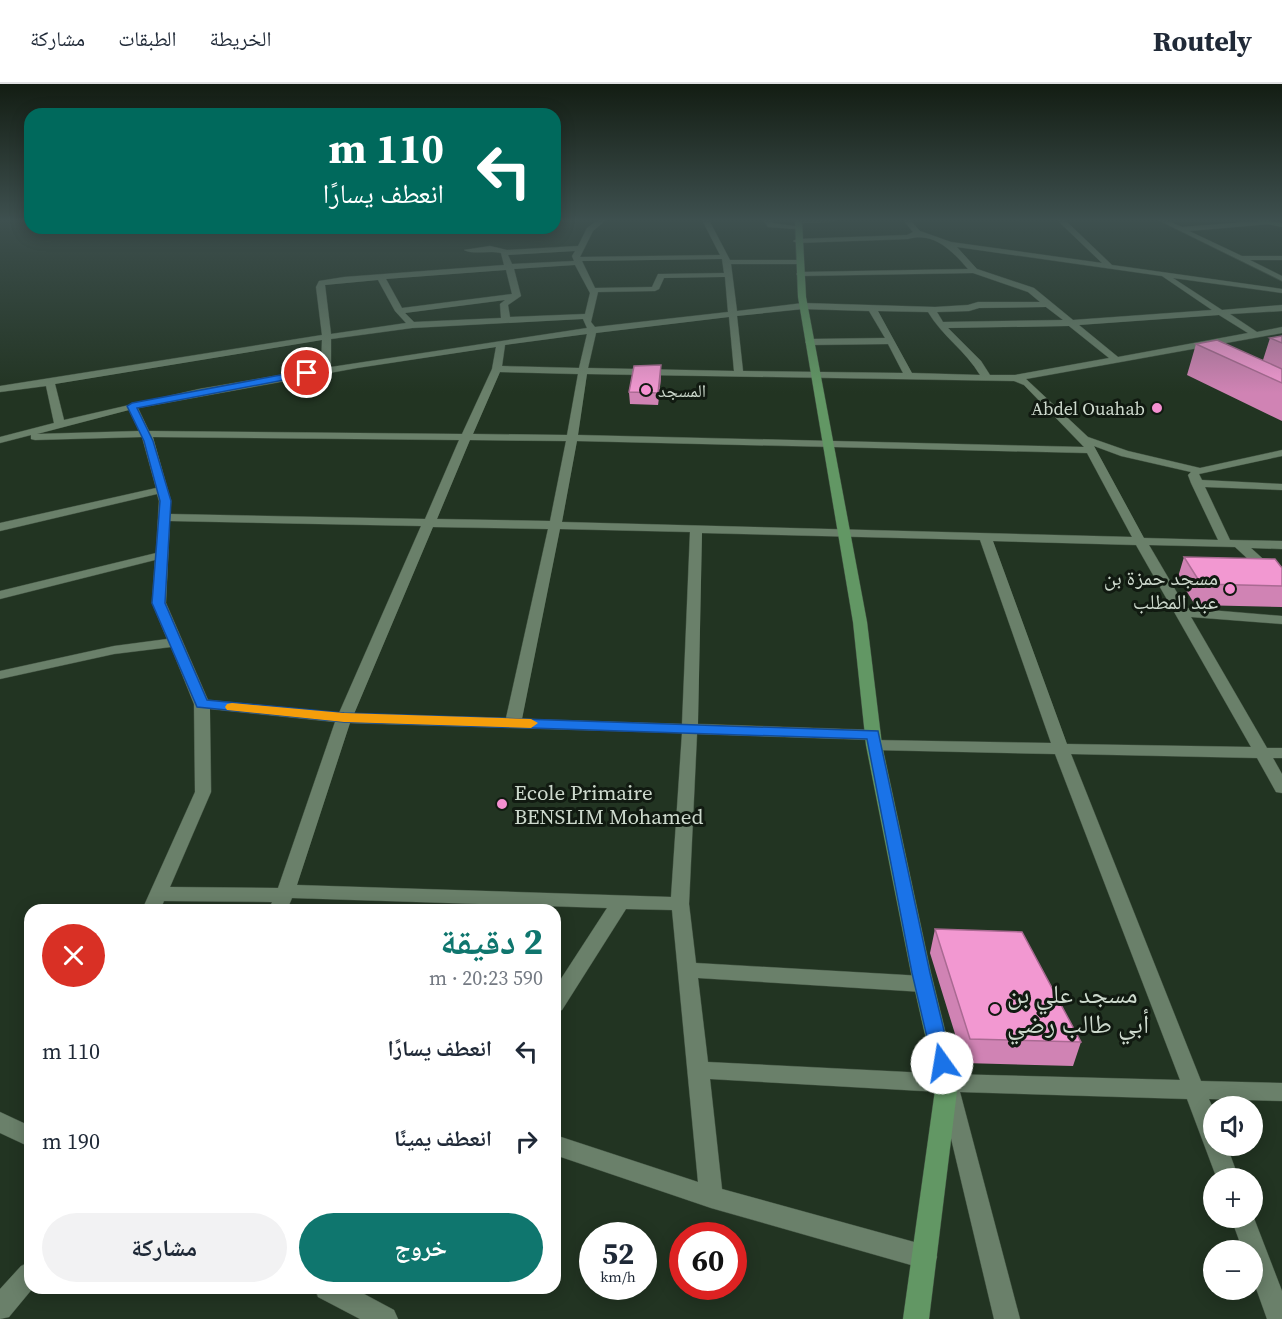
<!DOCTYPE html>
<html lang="ar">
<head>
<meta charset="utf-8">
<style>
	:root { --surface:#fff; --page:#f2f2f3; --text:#1f2937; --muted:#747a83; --line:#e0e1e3; --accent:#0f766e }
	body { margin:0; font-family:"Source Serif 4","Noto Naskh Arabic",serif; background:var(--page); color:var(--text); direction:rtl; height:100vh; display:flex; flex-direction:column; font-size:22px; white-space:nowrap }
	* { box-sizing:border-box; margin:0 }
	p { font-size:20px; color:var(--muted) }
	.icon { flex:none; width:33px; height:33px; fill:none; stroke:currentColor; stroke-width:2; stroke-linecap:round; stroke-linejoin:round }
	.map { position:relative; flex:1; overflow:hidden; direction:ltr }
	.drawer { position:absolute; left:24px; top:820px; width:537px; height:390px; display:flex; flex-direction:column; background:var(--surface); border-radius:18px; box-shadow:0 3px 15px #0003; direction:rtl }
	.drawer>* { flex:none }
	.hud { position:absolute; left:24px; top:24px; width:537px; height:126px; border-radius:18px; box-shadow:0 3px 15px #0003; direction:rtl; background:#00695c; color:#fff; overflow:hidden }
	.tools { position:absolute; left:1203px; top:1012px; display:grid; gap:12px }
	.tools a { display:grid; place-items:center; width:60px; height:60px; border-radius:50%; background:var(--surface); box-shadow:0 3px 15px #0003; font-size:30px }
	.speed { position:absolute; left:579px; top:1138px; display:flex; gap:12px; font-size:30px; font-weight:700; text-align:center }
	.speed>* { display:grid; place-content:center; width:78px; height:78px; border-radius:50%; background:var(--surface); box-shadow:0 3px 15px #0003; line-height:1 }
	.speed small { font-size:15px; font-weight:400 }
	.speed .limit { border:9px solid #d22; background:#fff; color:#111 }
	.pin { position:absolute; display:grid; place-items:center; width:51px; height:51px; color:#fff; margin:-26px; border:3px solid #fff; border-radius:50%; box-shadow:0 2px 6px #0007 }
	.me { position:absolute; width:66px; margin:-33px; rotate:347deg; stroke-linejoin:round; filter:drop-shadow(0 0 4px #0008) }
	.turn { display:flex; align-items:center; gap:21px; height:126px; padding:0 18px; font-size:27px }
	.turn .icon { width:78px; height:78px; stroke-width:2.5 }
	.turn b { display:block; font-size:42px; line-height:51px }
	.round { display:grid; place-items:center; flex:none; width:63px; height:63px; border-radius:32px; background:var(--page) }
	.headline { display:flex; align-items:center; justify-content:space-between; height:102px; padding:0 18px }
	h1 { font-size:36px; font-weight:700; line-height:45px; color:var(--accent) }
	.cta { display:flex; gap:12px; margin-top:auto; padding:12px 18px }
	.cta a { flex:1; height:69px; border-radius:36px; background:var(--accent); color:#fff; font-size:24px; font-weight:700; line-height:69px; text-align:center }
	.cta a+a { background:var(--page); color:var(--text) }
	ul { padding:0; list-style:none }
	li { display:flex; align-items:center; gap:18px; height:90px; padding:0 18px }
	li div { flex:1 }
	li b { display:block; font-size:22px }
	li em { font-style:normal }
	header { display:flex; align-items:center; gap:36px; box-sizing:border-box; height:84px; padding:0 30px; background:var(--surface); border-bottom:2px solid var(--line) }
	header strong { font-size:28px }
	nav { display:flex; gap:33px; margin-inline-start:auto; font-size:21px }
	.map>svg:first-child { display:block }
</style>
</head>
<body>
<header>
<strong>Routely</strong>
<nav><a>الخريطة</a><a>الطبقات</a><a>مشاركة</a></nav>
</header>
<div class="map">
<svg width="1282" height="1235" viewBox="0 0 1282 1235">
	<rect width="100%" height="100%" fill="#223422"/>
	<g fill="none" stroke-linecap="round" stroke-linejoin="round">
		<defs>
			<path id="minor" d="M598 136H606L593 147 580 173 720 171 702 136H709L730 176H802V180H731L737 227 803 219 935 223 968 221 978 218H1040L1028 208 973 189 800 192 796 190 800 188 968 185C952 167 934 147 908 155L797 159 793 157 797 155 907 151 913 148 903 136H910L920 147 951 158 1102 179 1057 136H1065L1112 181 1282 205V209L1173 194 1222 226 1282 221V227L1230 230 1257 248 1282 243V249L1026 295 1088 353 1128 367 1200 384 1282 366V372L1199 390 1202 396 1282 400V406L1205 403 1230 456 1282 457V465L1251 464 1282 492V503L1277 502 1235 463 1149 461 1186 524 1282 532V540L1191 533 1267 664H1282V674H1273L1282 690V709L1276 708 1257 674 1071 670 1201 997 1282 999V1017L1209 1015 1214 1027V1062H1227L1239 1095H1217L1187 1015 960 1008 1020 1235H994L940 1008 710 995 722 1105 925 1161 934 1165 937 1173 934 1181 925 1185 711 1124 555 1071V1051L698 1098 672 826 626 825 562 926 555 928V904L607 824 292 814 287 826H269L272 818 164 817 160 826H142L195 708 194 620 171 563 114 570 0 595V587L114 562 167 555 152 519 155 476 0 515V507L156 469 159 417 157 410 0 447V439L156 404 142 353 35 356 31 355V351L0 359V353L54 339 46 302 0 308V302L322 251 316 203 319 197 344 193 504 181 501 169C489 166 474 171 464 166L490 162 507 166 578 162 587 144ZM957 163 1162 192 1212 226 1073 236 1034 204 977 185ZM575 167 572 172 574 177 512 180 508 171ZM722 175 724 189 661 190H658L652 203 595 204 582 177ZM575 181 590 209 585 230 510 233 508 221 521 212 514 185ZM506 186 512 210 402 224 386 195ZM725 193 728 228 595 243 591 238 598 208 655 207 659 205 664 194ZM378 196 395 227 406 239 331 250 325 201ZM505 216 500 220 501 234 414 238 405 229ZM1046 223 1063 236 943 238 937 228 969 227 979 224ZM803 225 869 227 885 254 810 255 805 258 810 261 888 260 903 289 743 287 737 232ZM878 227 928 228C942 252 966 267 980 291L912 289ZM1219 231 1248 249 1118 273 1079 241ZM729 233 734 287 588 284 596 249ZM583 235 587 244 331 283V255L412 244ZM1069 242 1109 274 1015 291H990L981 277 948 244ZM587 250 579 284 502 282 505 261ZM322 256 321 284 199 305 64 336 55 300ZM496 263 492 285 462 350 149 347 138 324 357 284ZM500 288 578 290 567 351 473 350ZM587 290 1014 297 1024 301 1084 363 578 351ZM129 326 139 347 37 350ZM153 353 459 356 425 435 170 430 171 417ZM470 356 566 357 550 437 437 435ZM577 357 1087 369 1132 453 562 438ZM1094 362 1121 372 1191 388 1188 391 1191 399 1218 456 1144 454ZM170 437 421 442 339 629 208 616 166 519ZM433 443 548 445 506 634 354 630ZM560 445 690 448 682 640 522 635ZM702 449 980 456 1051 659 874 656 866 661 874 666 1055 670 1180 996 947 990 708 978 698 894 923 908 930 905 933 900 930 895 923 892 696 879 689 820 697 650 873 656 881 651 873 646 698 640ZM993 457 1136 461 1251 663 1067 660ZM210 625 335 638 278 804 170 803 211 708ZM350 639 682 649 671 813 297 801Z
				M763 136H771L773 139 801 143 797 145 768 143Z
				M794 136H836L832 138 797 139Z
				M1158 136H1166L1182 143 1273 136 1270 140 1189 147 1242 172H1282V176H1250L1282 192V197Z
				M0 1028 30 1042V1063L0 1049Z
				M1252 1129 1282 1207V1235H1267L1252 1193V1167H1243L1231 1134H1252Z
				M30 1178V1204H33L9 1233 0 1235V1205L21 1182Z
				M315 1204H353L394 1226 398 1235H360L318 1213Z"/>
			<path id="primary" d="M795 136H802L806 213 867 538 882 661 931 889 958 999 929 1235H903L936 999 911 889 866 661 853 538 798 213Z
				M1257 136 1282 139V143L1258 138Z"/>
		</defs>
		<use href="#minor" stroke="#415141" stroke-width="1"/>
		<use href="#primary" stroke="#415141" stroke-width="1"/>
		<use href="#minor" fill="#6a806a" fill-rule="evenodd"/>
		<use href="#primary" fill="#629764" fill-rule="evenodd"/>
	</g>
	<path fill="#d083b4" d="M1282 252V337L1187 291 1196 260 1263 276 1270 254Z
		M661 293 658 321 630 320 629 308Z
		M1184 473 1282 484V523L1195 521 1178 493Z
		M935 845 1081 958 1073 982 964 979 930 869Z"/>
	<path fill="#a96a92" d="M661 281V293L658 321V309Z"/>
	<path fill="#f298d1" stroke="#a96a92" stroke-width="1.5" d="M1282 252V259L1270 254Z
		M1217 256 1282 285V299L1196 260Z
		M661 281 658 309 629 308 634 282Z
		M1184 473 1275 475 1282 484V502L1201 500Z
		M935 845 1022 848 1081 958 970 955Z"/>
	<linearGradient id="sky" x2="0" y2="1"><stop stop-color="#131d13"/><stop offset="0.44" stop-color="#3e504f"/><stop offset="1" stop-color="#3e504f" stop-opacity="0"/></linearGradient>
	<rect width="1282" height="309" fill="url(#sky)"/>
	<path fill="#1a73e8" stroke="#114b97" stroke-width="1.5" d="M307 286 310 287V291L137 324 153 357 171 417 165 519 207 616 344 629 878 647 930 889 952 979 949 984 942 987 936 984 933 979 912 889 867 655 344 638 197 623 152 519 160 417 144 357 127 322 132 319Z"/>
	<path fill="#f59e0b" d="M232 619 344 629 531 635 538 639 531 644 344 638 227 626 225 623 227 620Z"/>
	<g fill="#f590d1" stroke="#111a11" stroke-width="2">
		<circle cx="646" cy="306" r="6"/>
		<circle cx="1157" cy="324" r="6"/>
		<circle cx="1230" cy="505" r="6"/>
		<circle cx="502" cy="720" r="6"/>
		<circle cx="995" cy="925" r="6"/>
	</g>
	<g text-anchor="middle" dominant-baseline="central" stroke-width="6" stroke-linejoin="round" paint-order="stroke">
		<g font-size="18" fill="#cdd9cd" stroke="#111a11" text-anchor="start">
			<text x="658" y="306">المسجد</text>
			<text x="1145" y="324" text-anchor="end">Abdel Ouahab</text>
		</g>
		<g font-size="21" fill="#cdd9cd" stroke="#111a11" text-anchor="end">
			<text x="1218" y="493">مسجد حمزة بن<tspan x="1218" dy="24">عبد المطلب</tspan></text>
			<text x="514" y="708" text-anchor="start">Ecole Primaire<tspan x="514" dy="24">BENSLIM Mohamed</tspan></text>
		</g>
		<g font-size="26" fill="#cdd9cd" stroke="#111a11" text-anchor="start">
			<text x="1007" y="910">مسجد علي بن<tspan x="1007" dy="30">أبي طالب رضي</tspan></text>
		</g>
	</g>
</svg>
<div class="tools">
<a><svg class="icon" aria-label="sound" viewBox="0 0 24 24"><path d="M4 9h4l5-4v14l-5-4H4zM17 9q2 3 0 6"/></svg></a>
<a>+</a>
<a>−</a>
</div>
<div class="speed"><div>52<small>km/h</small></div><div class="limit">60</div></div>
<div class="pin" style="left:307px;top:289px;background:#d93025"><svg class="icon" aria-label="arrive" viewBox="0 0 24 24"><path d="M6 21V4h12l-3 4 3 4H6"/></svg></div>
<svg class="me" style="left:942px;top:979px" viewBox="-20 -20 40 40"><circle r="19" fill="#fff"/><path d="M0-13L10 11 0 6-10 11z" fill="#1a73e8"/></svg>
<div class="hud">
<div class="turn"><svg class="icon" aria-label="left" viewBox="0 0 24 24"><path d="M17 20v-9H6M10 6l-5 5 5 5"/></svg><div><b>110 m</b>انعطف يسارًا</div></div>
</div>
<section class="drawer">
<div class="headline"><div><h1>2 دقيقة</h1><p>590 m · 20:23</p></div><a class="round" style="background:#d93025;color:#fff"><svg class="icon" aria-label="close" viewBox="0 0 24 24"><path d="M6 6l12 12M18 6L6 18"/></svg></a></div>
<ul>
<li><svg class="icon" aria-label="left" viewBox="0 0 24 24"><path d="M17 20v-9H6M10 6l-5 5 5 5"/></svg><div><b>انعطف يسارًا</b></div><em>110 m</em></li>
<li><svg class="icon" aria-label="right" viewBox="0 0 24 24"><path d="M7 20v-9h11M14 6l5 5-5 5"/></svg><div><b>انعطف يمينًا</b></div><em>190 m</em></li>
</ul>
<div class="cta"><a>خروج</a><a>مشاركة</a></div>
</section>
</div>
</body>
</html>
